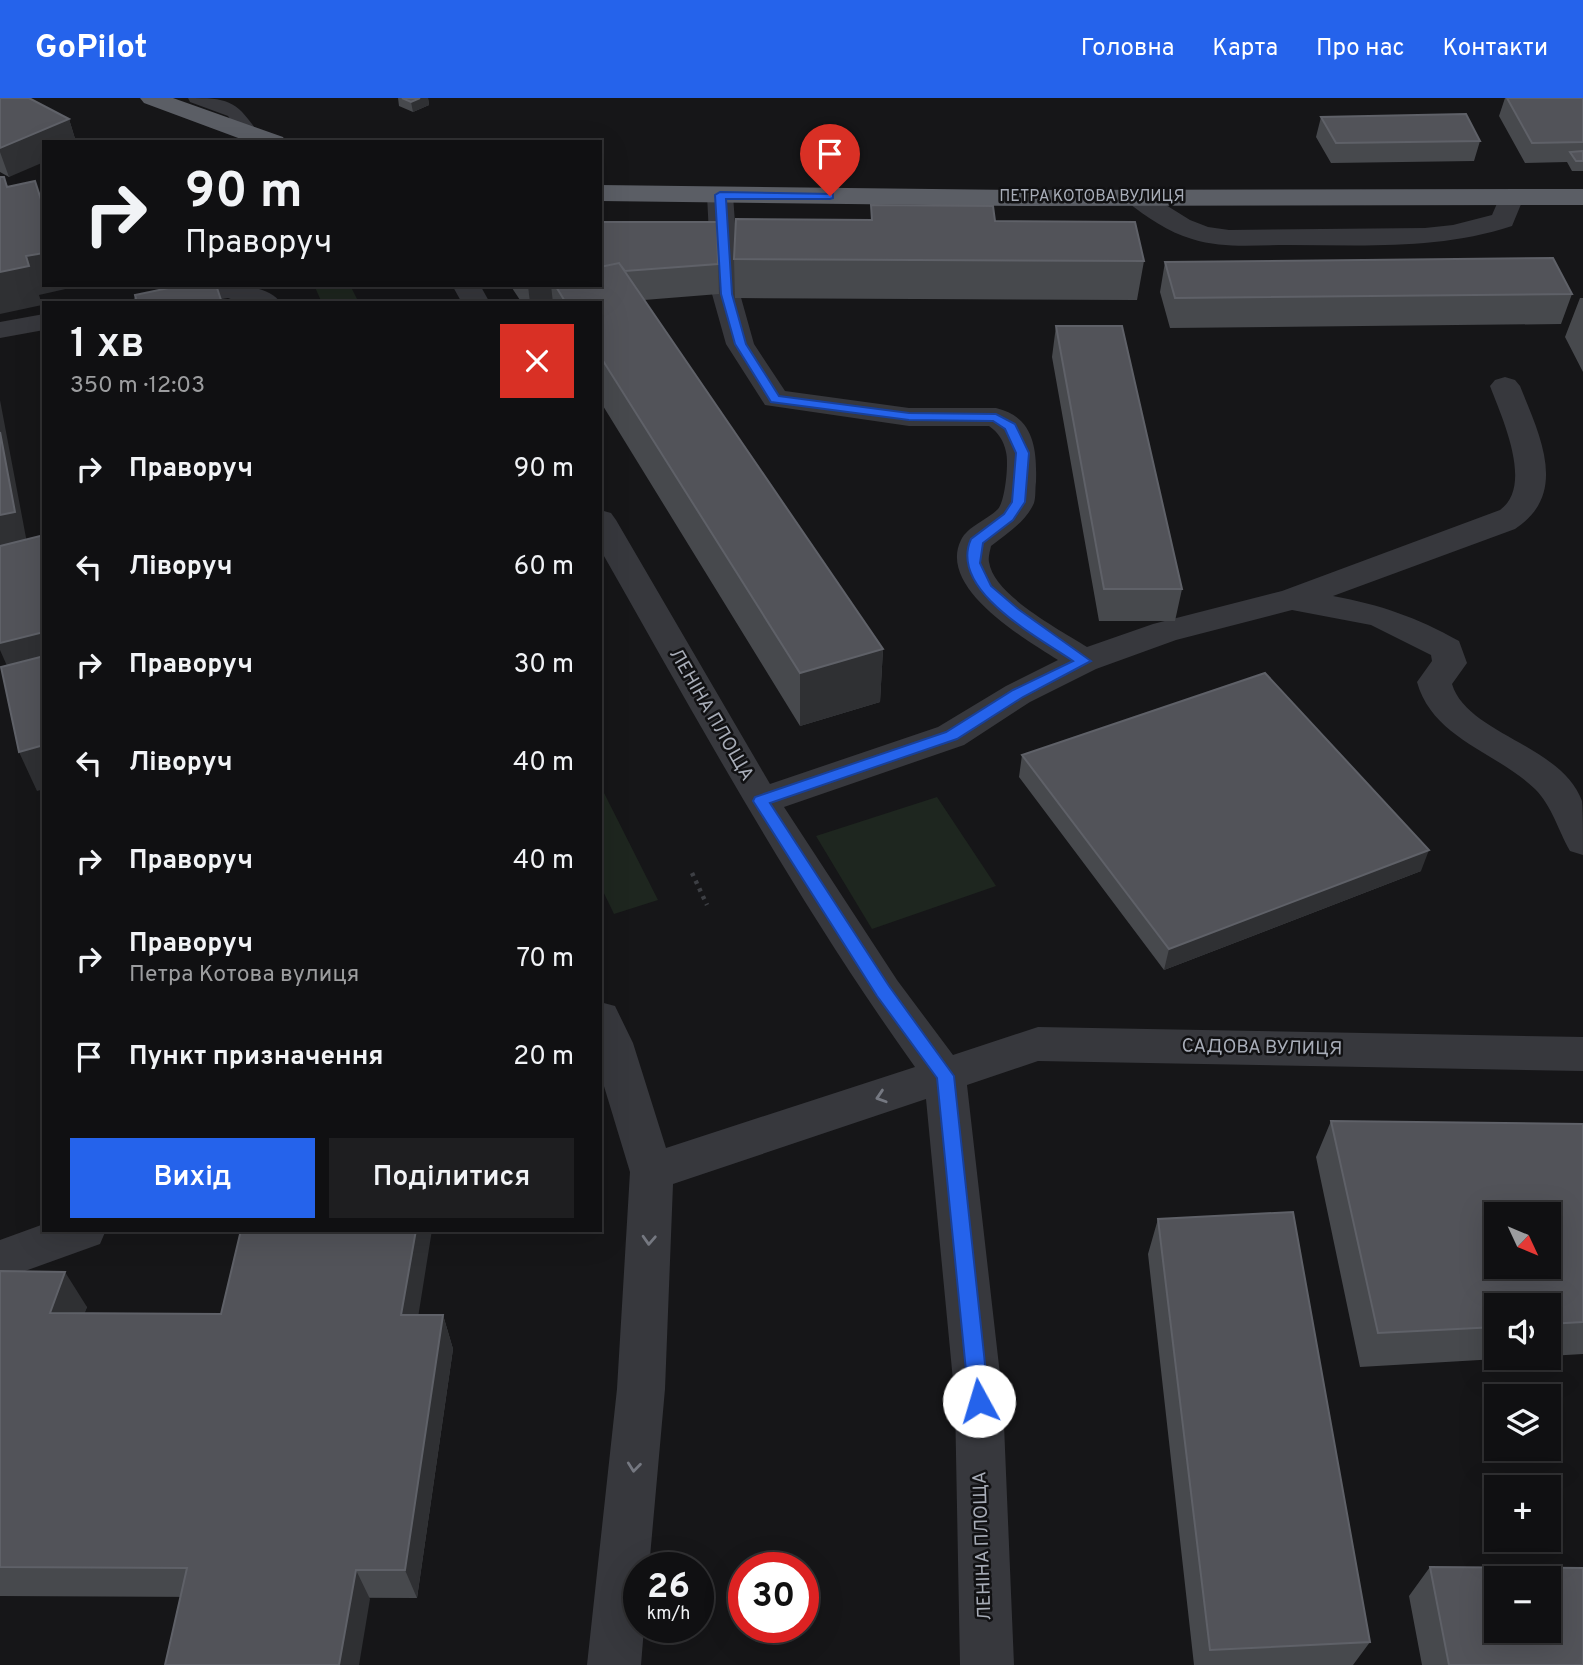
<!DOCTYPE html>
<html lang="uk">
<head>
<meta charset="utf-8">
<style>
	:root { --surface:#101012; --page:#1e1e20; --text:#f1f3f6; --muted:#9c9d9f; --line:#303032; --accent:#2563eb }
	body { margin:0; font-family:Overpass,sans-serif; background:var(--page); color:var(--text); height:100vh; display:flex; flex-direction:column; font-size:26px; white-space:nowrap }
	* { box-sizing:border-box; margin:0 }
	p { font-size:23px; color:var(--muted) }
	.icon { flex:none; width:38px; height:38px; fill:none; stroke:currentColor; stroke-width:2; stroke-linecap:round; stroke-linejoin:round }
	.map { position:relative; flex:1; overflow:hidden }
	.details { position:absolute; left:42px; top:203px; width:560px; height:931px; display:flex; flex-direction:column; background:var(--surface); border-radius:0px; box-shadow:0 7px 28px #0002,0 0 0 2px var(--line) }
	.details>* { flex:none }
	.hud { position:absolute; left:42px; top:42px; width:560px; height:147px; border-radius:0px; box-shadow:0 7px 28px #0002,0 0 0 2px var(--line); background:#101012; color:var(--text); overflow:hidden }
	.needle { width:46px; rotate:134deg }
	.fabs { position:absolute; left:1484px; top:1104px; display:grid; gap:14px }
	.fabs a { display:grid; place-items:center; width:77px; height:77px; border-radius:0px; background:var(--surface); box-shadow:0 7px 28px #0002,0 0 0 2px var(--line); font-size:35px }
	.speed { position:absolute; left:623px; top:1454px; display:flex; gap:14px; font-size:35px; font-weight:700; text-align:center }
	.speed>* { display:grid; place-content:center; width:91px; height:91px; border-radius:50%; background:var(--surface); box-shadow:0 7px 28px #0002,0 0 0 2px var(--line); line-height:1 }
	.speed small { font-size:18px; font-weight:400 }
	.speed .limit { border:10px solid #d22; background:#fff; color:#111 }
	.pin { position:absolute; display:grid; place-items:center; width:60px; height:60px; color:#fff; margin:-72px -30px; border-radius:50% 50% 50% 0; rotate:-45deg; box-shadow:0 0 7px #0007 }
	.pin .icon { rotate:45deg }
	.me { position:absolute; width:77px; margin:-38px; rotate:354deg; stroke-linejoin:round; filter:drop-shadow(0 0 5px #0008) }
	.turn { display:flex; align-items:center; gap:24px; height:147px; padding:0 28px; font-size:32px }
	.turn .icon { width:91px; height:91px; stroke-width:2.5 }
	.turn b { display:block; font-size:49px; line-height:60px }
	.round { display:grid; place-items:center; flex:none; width:74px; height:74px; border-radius:0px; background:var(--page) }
	.summary { display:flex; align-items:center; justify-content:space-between; height:119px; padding:0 28px }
	h1 { font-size:42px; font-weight:600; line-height:52px }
	.cta { display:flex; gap:14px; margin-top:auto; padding:14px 28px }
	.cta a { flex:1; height:80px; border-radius:0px; background:var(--accent); color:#fff; font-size:28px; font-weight:600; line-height:80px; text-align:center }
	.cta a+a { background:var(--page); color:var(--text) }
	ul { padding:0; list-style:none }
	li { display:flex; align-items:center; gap:21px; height:98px; padding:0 28px }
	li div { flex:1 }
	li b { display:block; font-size:26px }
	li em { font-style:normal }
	header { display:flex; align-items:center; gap:42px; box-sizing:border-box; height:98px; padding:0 35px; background:var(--accent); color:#fff }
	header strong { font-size:33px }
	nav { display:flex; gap:38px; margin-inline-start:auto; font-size:24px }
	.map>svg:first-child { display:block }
</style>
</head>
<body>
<header>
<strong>GoPilot</strong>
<nav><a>Головна</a><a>Карта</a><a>Про нас</a><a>Контакти</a></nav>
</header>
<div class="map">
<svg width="1583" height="1567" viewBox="0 0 1583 1567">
	<rect width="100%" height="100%" fill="#161618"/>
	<path fill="#1e261f" d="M314 187H350L359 205H322Z
		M600 687 658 802 614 816 600 787Z
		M937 699 996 788 872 831 816 738Z"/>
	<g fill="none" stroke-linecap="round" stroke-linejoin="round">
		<path stroke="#3d3f44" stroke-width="4.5" stroke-dasharray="3.5 5" stroke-linecap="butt" d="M692 775 707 807"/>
		<path fill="#37383d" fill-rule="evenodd" d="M188 0C229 0 236 2 259 36L257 40H243L228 18 190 4Z"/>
		<path fill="#37383d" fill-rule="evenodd" d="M720 89 729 92 733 97 740 196 754 246 785 293 909 310H996C1034 319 1037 351 1036 384 1035 390 1036 399 1034 405 1026 424 1006 436 991 448 990 453 988 459 989 464 994 498 1061 532 1087 549L1153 526 1282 493 1500 412C1534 388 1502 320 1490 288L1495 282 1505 279 1515 282 1520 288C1539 336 1570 395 1515 431L1333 498C1381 507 1416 519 1459 543L1467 565 1452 586C1467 636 1562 647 1582 703 1583 717 1583 741 1583 757L1570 753C1558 732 1552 708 1535 691 1497 654 1433 641 1417 584L1432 563 1431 557 1371 527 1292 512 1176 542 1096 571 1030 604 964 647 784 709 897 882 953 957 1038 929 1583 939V973L1038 963 967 987 1003 1303 1014 1567H960L955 1303 926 1001 673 1086 665 1291 649 1470H639V1530H644L641 1567H587L617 1291 630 1074 600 975V904L615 908 633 945 666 1050 915 969C797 804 700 627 600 451V412L611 415 616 422 770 686 938 629 1006 588 1058 562C1025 541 937 490 961 442 968 428 987 422 998 411 1005 403 1009 365 1006 354 1004 343 998 334 989 328H909L765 307 726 246 712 196 707 97 711 92Z
			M1136 91 1145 94 1190 122 1208 129 1229 132 1425 130 1453 127 1492 117 1502 94 1511 91 1520 94 1524 99 1512 128C1439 152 1365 147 1288 147 1256 147 1224 151 1192 141 1168 134 1147 119 1127 104L1123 99 1127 94Z
			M203 187C225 187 267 184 281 205H241L228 200 197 205H131L135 199Z
			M452 187H480L490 205H462Z
			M44 216V232L0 240V224Z
			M44 1126V1132H106L100 1146 0 1182V1142Z"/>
		<path fill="#5b5e65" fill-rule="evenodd" d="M140 0H173L283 39 286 44H249L144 5Z
			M600 87 1021 92 1583 91V107L1021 108 600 103Z"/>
	</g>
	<path fill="#47494d" d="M0 0 69 21 76 44H44L9 79 0 74Z
		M398 0H428L429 7 413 14 399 8Z
		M1505 0H1583V73H1572L1567 64 1525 65 1499 18Z
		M1321 19 1480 43 1474 63 1331 65 1316 39Z
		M871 107 995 123 1144 163 1137 202 735 200 734 161 871 122Z
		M717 124 719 196 644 202 883 551 880 604 800 628 600 303V205H522L512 190V187H600Z
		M1165 164 1572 196 1561 226 1170 230 1160 194Z
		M1580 200H1583V274L1565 239Z
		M1056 228 1182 491 1175 523H1099L1052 259Z
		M1022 657 1421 773 1164 872 1019 679Z
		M1331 1023 1583 1026V1256L1549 1258V1208H1496V1260H1514L1360 1269 1316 1059Z
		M1158 1121 1370 1544 1353 1567H1194L1148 1156Z
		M0 1173 87 1209 84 1215 443 1217 453 1251 417 1500 0 1498Z
		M1430 1469 1583 1567H1422L1409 1498Z"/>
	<path fill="#2f3033" d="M420 0H428L429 7 413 14 411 4Z
		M69 21 76 44H44V64L9 79 0 54V50Z
		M44 155V187H69L70 190 39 197 42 207 0 216V174L26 158Z
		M532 187H551L553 205H530L528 188Z
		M0 302 27 445 0 452Z
		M44 534V578L15 586 0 552V545Z
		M883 551 880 604 800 628V575Z
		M44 647V691L37 693 19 654Z
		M1429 752 1421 773 1164 872 1169 851Z
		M416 1132H432L413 1251 401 1217Z
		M65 1174 87 1209 72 1249 50 1215Z
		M443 1217 453 1251 417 1500 405 1472Z
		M356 1472 370 1501 359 1567H339Z"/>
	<path fill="#525359" stroke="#5f6168" stroke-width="2" fill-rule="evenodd" d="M0 0H29L69 21 0 50Z
		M402 0H420L411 4Z
		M1507 0H1583V44L1532 45Z
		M1466 16 1480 43 1336 45 1321 19Z
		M1583 53V63H1576L1570 54Z
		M0 79H4L7 89 35 83 44 111V155L26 158 29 168 0 174Z
		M871 107 993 108 995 123 1135 124 1144 163 734 161 736 121 872 122Z
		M600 124H717L718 166 625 173 619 165 600 169Z
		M1553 160 1572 196 1175 200 1165 164Z
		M619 165 883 551 800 575 600 258V205H566L555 187H600V169Z
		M183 187H216L222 205H137L135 197Z
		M1056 228H1122L1182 491H1104Z
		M0 334 15 414 0 417Z
		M44 437V534L0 545V448Z
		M44 558V647L19 654 1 569Z
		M1265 575 1429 752 1169 851 1022 657Z
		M1331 1023 1583 1026V1224L1549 1226V1208H1496V1229L1378 1235ZM1496 1116H1549V1169H1496Z
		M1293 1114 1370 1544 1210 1552 1158 1121Z
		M241 1132H416L401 1217H443L405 1472H356L339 1567H165L187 1470 0 1469V1173L65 1174 50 1215 221 1216Z
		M1430 1469 1583 1470V1567H1449ZM1496 1480H1549V1533H1496Z"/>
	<defs><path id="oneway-chevron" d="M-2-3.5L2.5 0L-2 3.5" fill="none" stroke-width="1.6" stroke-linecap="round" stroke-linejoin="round" transform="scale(1.75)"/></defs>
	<g stroke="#757881">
		<use href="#oneway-chevron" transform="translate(881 999) rotate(162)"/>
		<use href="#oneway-chevron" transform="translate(649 1142) rotate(93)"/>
		<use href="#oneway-chevron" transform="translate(634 1369) rotate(96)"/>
	</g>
	<path fill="#2563eb" stroke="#184099" stroke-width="2" d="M720 94 833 96V100L830 101H726L732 196 746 246 779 298 909 315 996 316 1015 326 1029 355 1025 404 1013 422 983 445 980 465 991 488 1018 511 1091 563 1023 599 957 641 770 705 889 888 954 978 989 1303 986 1310 979 1313 972 1310 969 1303 937 980 877 898 753 703 755 699 946 634 1013 592 1073 563C1038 539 948 492 971 441L1004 416 1012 404 1016 355 1005 331 993 323 909 322 771 304 735 246 721 196 715 97Z"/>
	<g text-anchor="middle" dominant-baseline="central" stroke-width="5" stroke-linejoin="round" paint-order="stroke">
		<g font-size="16" fill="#a8adb8" stroke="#111113">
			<text x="1092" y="99">ПЕТРА КОТОВА ВУЛИЦЯ</text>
		</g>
		<g font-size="19" fill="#a8adb8" stroke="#111113">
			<text transform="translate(711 617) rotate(60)">ЛЕНІНА ПЛОЩА</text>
			<text transform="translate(1262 950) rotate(1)">САДОВА ВУЛИЦЯ</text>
			<text transform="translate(983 1448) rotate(-92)">ЛЕНІНА ПЛОЩА</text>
		</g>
	</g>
</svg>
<div class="fabs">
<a><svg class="needle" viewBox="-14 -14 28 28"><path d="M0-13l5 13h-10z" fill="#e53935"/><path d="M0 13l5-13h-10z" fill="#9c9d9f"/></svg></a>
<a><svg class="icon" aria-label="sound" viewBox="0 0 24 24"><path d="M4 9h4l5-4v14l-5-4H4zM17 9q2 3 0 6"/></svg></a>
<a><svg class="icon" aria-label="layers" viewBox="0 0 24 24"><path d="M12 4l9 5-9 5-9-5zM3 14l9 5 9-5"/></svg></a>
<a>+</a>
<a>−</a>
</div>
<div class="speed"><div>26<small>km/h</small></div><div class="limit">30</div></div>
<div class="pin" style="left:830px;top:98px;background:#d93025"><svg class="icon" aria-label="arrive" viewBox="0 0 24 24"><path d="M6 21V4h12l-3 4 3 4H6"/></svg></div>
<svg class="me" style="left:979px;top:1303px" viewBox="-20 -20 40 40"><circle r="19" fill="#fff"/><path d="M0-13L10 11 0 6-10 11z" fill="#2563eb"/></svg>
<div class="hud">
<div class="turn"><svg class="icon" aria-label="right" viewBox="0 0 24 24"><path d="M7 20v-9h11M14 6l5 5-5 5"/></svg><div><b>90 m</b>Праворуч</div></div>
</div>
<section class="details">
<div class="summary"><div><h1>1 хв</h1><p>350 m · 12:03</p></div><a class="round" style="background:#d93025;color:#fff"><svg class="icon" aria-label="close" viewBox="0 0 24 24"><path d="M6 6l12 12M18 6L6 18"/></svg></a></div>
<ul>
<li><svg class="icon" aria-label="right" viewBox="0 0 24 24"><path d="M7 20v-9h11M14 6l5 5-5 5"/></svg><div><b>Праворуч</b></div><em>90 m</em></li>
<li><svg class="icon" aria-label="left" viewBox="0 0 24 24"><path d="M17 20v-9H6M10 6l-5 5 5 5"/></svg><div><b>Ліворуч</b></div><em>60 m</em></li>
<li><svg class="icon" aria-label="right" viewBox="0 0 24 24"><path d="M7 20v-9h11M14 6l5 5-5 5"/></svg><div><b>Праворуч</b></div><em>30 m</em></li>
<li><svg class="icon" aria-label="left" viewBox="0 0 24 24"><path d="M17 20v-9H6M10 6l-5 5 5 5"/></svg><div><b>Ліворуч</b></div><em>40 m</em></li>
<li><svg class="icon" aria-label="right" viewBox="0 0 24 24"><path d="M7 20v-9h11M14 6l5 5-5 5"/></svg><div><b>Праворуч</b></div><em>40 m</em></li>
<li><svg class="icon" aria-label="right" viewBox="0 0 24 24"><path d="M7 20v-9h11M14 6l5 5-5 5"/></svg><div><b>Праворуч</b><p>Петра Котова вулиця</p></div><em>70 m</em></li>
<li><svg class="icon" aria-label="arrive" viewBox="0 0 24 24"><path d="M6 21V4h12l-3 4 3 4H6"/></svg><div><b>Пункт призначення</b></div><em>20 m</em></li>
</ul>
<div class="cta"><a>Вихід</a><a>Поділитися</a></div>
</section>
</div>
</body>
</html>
